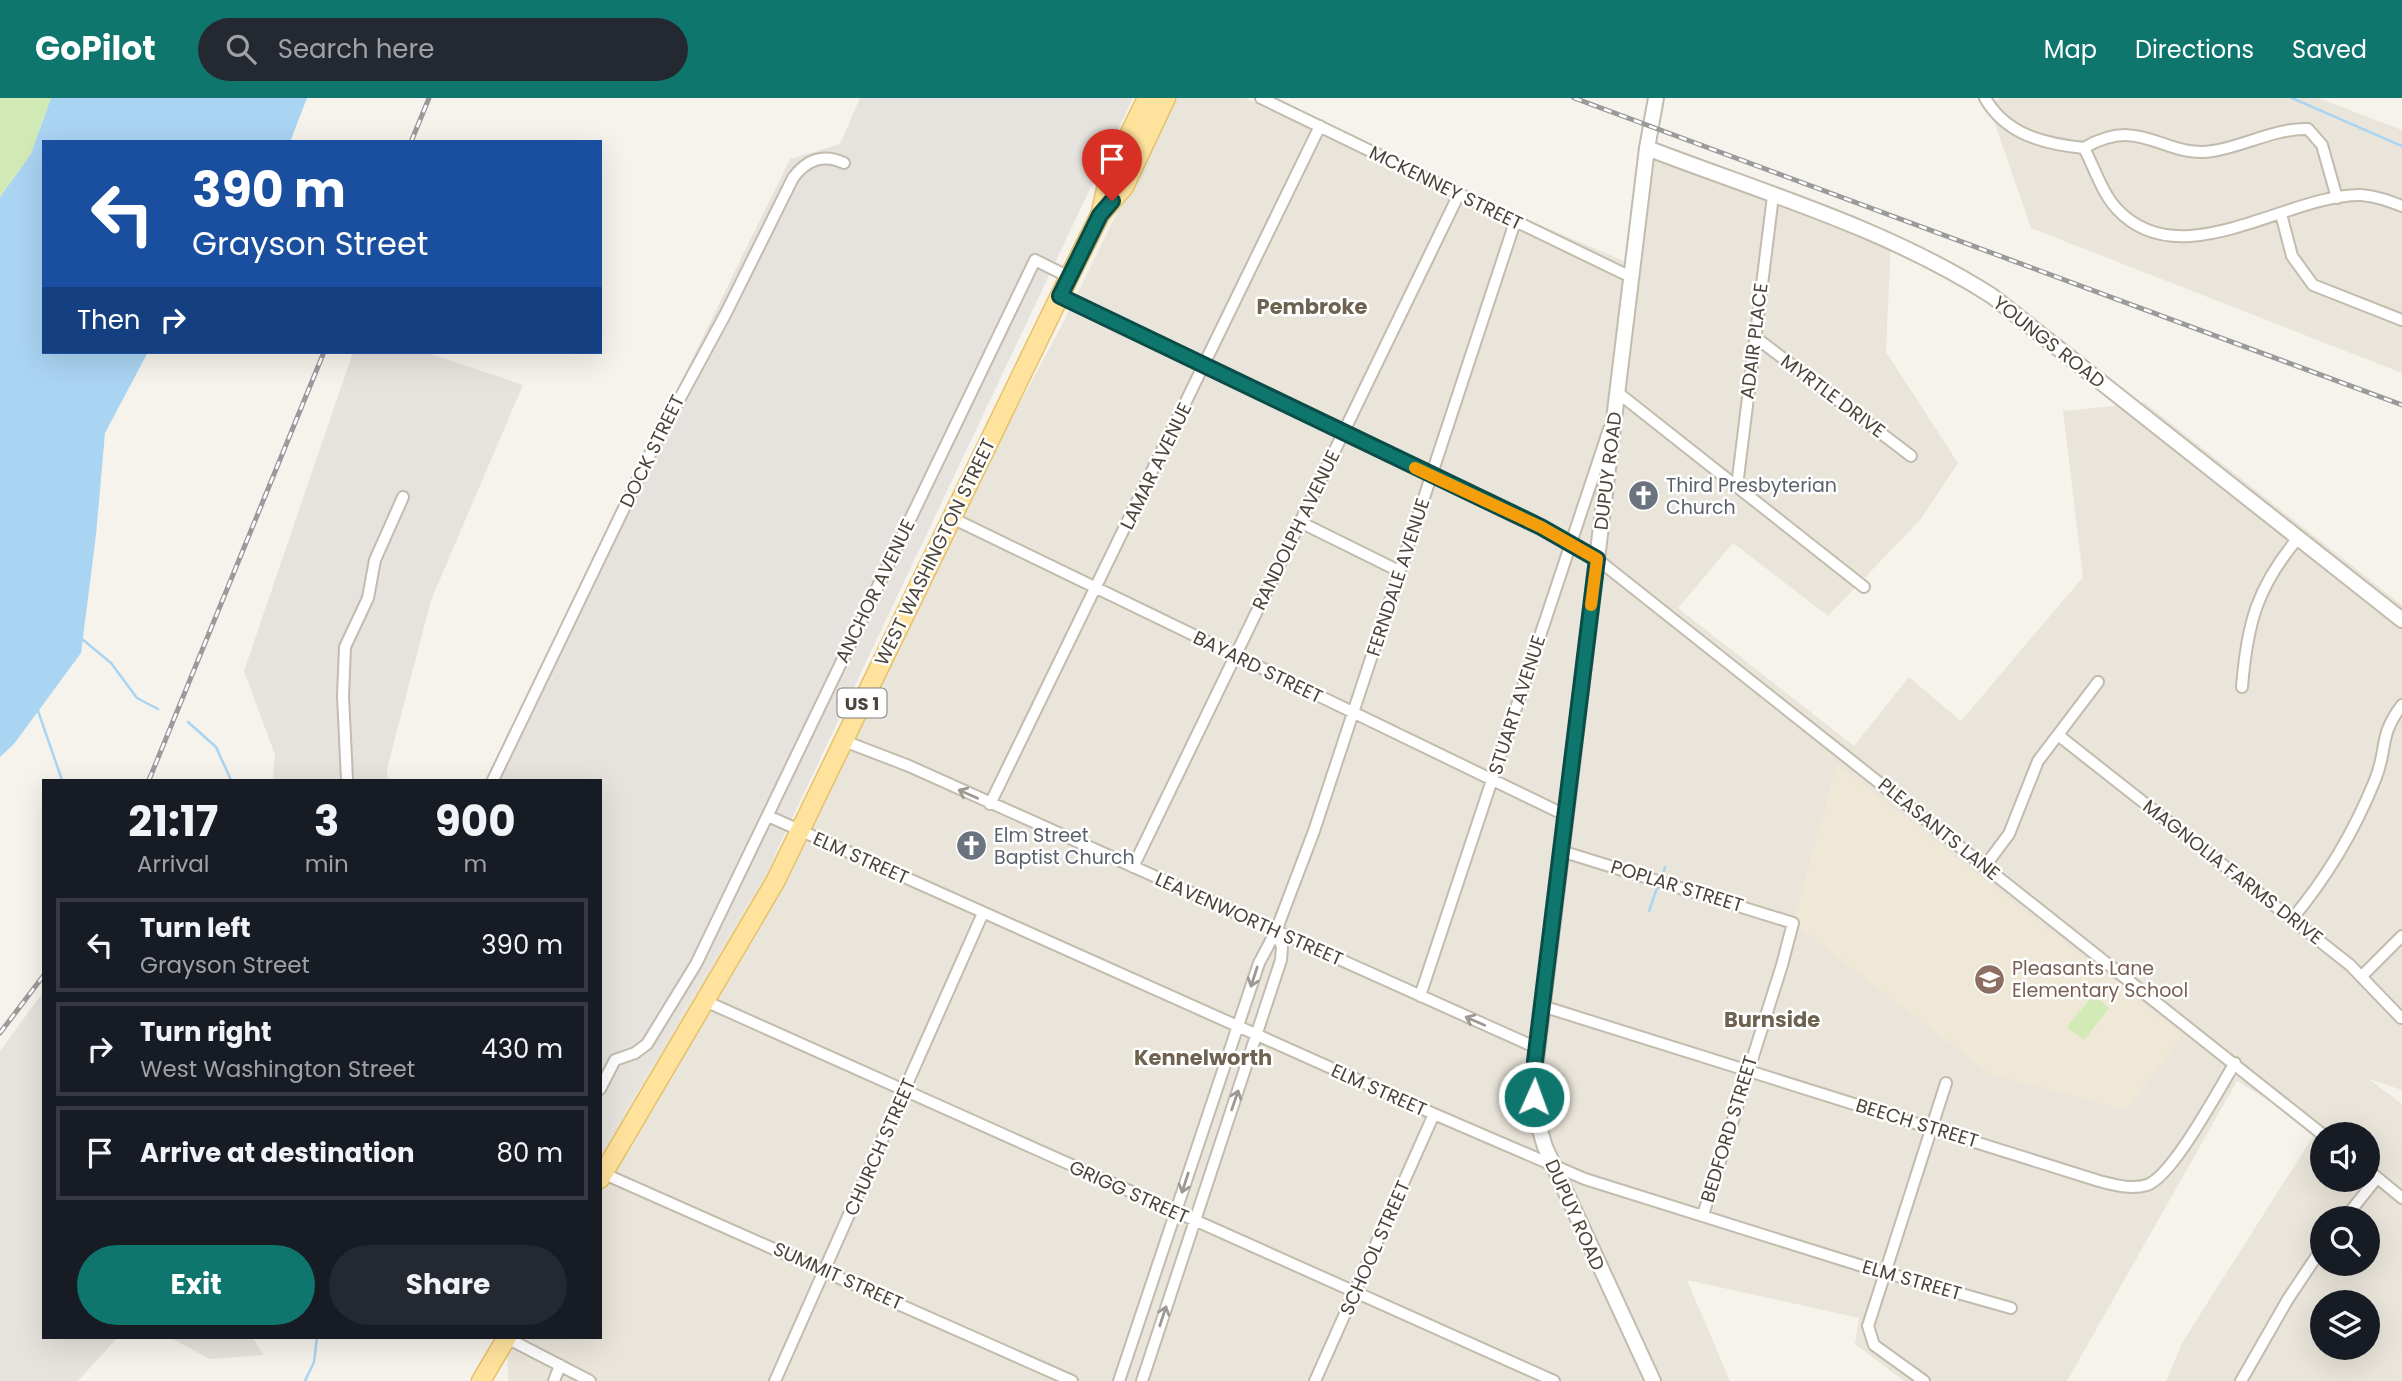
<!DOCTYPE html>
<html lang="en">
<head>
<meta charset="utf-8">
<style>
	:root { --surface:#171b24; --page:#242831; --text:#f1f3f6; --muted:#9ea1a6; --line:#363941; --accent:#0f766e }
	body { margin:0; font-family:Poppins,sans-serif; background:var(--page); color:var(--text); height:100vh; display:flex; flex-direction:column; font-size:26px; white-space:nowrap }
	* { box-sizing:border-box; margin:0 }
	p { font-size:23px; color:var(--muted) }
	.icon { flex:none; width:38px; height:38px; fill:none; stroke:currentColor; stroke-width:2; stroke-linecap:round; stroke-linejoin:round }
	.map { position:relative; flex:1; overflow:hidden }
	.drawer { position:absolute; left:42px; top:681px; width:560px; height:560px; display:flex; flex-direction:column; background:var(--surface); border-radius:0px; box-shadow:0 7px 28px #0002 }
	.drawer>* { flex:none }
	.banner { position:absolute; left:42px; top:42px; width:560px; height:214px; border-radius:0px; box-shadow:0 7px 28px #0002; background:#1a4fa0; color:#fff; overflow:hidden }
	.buttons { position:absolute; left:2310px; top:1024px; display:grid; gap:14px }
	.buttons a { display:grid; place-items:center; width:70px; height:70px; border-radius:50%; background:var(--surface); box-shadow:0 7px 28px #0002; font-size:35px }
	.pin { position:absolute; display:grid; place-items:center; width:60px; height:60px; color:#fff; margin:-72px -30px; border-radius:50% 50% 50% 0; rotate:-45deg; box-shadow:0 0 7px #0007 }
	.pin .icon { rotate:45deg }
	.me { position:absolute; width:77px; margin:-38px; rotate:2deg; stroke-linejoin:round; filter:drop-shadow(0 0 5px #0008) }
	.turn { display:flex; align-items:center; gap:24px; height:147px; padding:0 35px; font-size:32px }
	.turn .icon { width:91px; height:91px; stroke-width:2.5 }
	.turn b { display:block; font-size:49px; line-height:60px }
	.then { display:flex; align-items:center; height:66px; padding:0 35px; background:#0003; gap:14px; font-size:26px }
	.eta { display:flex; justify-content:space-evenly; align-items:center; height:119px; text-align:center }
	.eta b { font-size:42px; font-weight:700; line-height:49px }
	.action { display:flex; gap:14px; margin-top:auto; padding:14px 35px }
	.action a { flex:1; height:80px; border-radius:42px; background:var(--accent); color:#fff; font-size:28px; font-weight:700; line-height:80px; text-align:center }
	.action a+a { background:var(--page); color:var(--text) }
	ul { padding:0; list-style:none }
	li { display:flex; align-items:center; gap:21px; height:94px; margin:0 14px 10px; padding:0 21px; border:4px solid var(--line); border-radius:0px }
	li div { flex:1 }
	li b { display:block; font-size:26px }
	li em { font-style:normal }
	header { display:flex; align-items:center; gap:42px; box-sizing:border-box; height:98px; padding:0 35px; background:var(--accent); color:#fff }
	header strong { font-size:33px }
	nav { display:flex; gap:38px; margin-inline-start:auto; font-size:24px }
	.search { width:490px; height:63px; background:var(--page); display:flex; align-items:center; gap:18px; box-sizing:border-box; padding:0 24px; border-radius:38px; color:var(--muted); font-size:26px }
	.map>svg:first-child { display:block }
</style>
</head>
<body>
<header>
<strong>GoPilot</strong>
<div class="search"><svg class="icon" aria-label="search" viewBox="0 0 24 24"><circle cx="10" cy="10" r="6"/><path d="M15 15l6 6"/></svg>Search here</div>
<nav><a>Map</a><a>Directions</a><a>Saved</a></nav>
</header>
<div class="map">
<svg width="2402" height="1283" viewBox="0 0 2402 1283">
	<rect width="100%" height="100%" fill="#f6f3ec"/>
	<path fill="#eae5da" fill-rule="evenodd" d="M1173 0H1245L1624 163 1647 50 1891 141 1886 254 1958 365 1921 421 1828 518 1733 445 1678 510 1854 648 1909 579 1961 623 2083 479 2063 313 2145 305 2402 507V992L2369 981 2402 1006V1283H2166L2182 1245 2317 1032 2237 983 2067 1283H1904L1855 1246 1859 1220 1687 1182 1730 1283H508L507 1239H600V1051L770 767 1061 229ZM2322 1036H2368V1082H2322ZM2322 1120H2368V1166H2322ZM2322 1204H2368V1250H2322Z
		M2000 0H2318L2402 32V275L2031 130 1988 6Z"/>
	<path fill="#e6e2dd" d="M860 0H1133L770 767 600 1051V682H486L790 61 840 46Z
		M353 254H425L523 287 431 502 387 671 388 682H273L275 657 244 573Z
		M44 893V1239H118L78 1283H0V953Z
		M169 1239H252L264 1257 210 1261Z"/>
	<path fill="#efe8d6" d="M1837 666 2183 937 2126 1012 1990 976 1793 825Z"/>
	<path fill="#d2eab5" d="M0 0H51L31 56 0 99Z
		M2093 897 2109 910 2084 942 2067 929Z"/>
	<path fill="#a9d4f2" d="M51 0H307L290 44H44V254H148L105 335 96 437 81 555 14 646 0 659V99L31 56Z"/>
	<g fill="none" stroke-linecap="round" stroke-linejoin="round">
		<path stroke="#a9d4f2" stroke-width="2.5" d="M2292 0 2402 48
			M82 541 111 565 137 600 158 611
			M37 610 62 682
			M188 624 216 649 231 682
			M1663 775 1665 769
			M1649 813 1657 790
			M305 1283 314 1264 317 1239"/>
		<defs>
			<path id="minor" d="M1261 0 1631 179
				M1985 0C2006 37 2045 46 2084 50
				M2084 50C2094 69 2102 95 2117 111 2181 180 2287 96 2361 97 2376 98 2389 103 2402 108
				M2084 50C2142 16 2163 61 2213 53 2245 48 2275 30 2308 31L2322 47 2337 100
				M2281 116 2292 158 2313 187 2402 222
				M1060 198 1541 429 1597 461 2322 1036
				M1755 239 1911 358
				M1617 294 1864 489
				M1737 388 1773 98
				M952 420 1565 717
				M1300 424 1399 473
				M2242 589C2247 526 2257 489 2298 440
				M2058 637 2350 867 2401 920
				M844 643 909 668 1537 950
				M347 682 343 598 345 549 368 500 375 462 403 399
				M493 682 652 352 726 215 793 80C806 62 823 55 844 65
				M990 706 1320 28
				M768 718 1434 1016 1585 1081 1862 1168 2011 1210
				M1561 753 1793 825 1782 867 1703 1117
				M1985 768 2009 736 2038 663 2098 584
				M1133 769 1459 96
				M2292 821C2328 778 2354 734 2375 682 2388 651 2378 638 2402 607
				M2362 878 2402 838
				M1420 898 1609 331
				M705 903 1554 1283
				M1542 908 2099 1083C2115 1087 2131 1092 2147 1087 2173 1078 2218 992 2235 965
				M600 991 615 962 635 955 647 946 696 866 1035 162 1069 179
				M2368 1072 2402 1100
				M600 1074 1072 1283
				M2345 1120 2377 1080
				M507 1240 590 1283
				M554 1283 560 1267
				M775 1283 983 815
				M1119 1283 1259 865 1276 833 1314 733 1515 124
				M1142 1283 1281 862 1282 849 1276 833
				M1315 1283 1434 1016
				M1924 1283 1874 1247 1868 1228 1946 985
				M2241 1283 2288 1201 2322 1150"/>
			<path id="tertiary" d="M1647 50C1764 95 1886 130 1992 198L2402 522
				M1653 1283 1545 1049 1537 1022 1534 979 1647 50 1656 0"/>
			<path id="primary" d="M1101 114 1109 78 1147 0
				M600 1081 775 784 1069 179 1100 117 1124 89 1166 0
				M481 1283 507 1239"/>
		</defs>
		<use href="#minor" stroke="#c2bbae" stroke-width="14"/>
		<use href="#tertiary" stroke="#c2bbae" stroke-width="18"/>
		<use href="#primary" stroke="#e6c16a" stroke-width="21"/>
		<use href="#minor" stroke="#fff" stroke-width="10"/>
		<use href="#tertiary" stroke="#fff" stroke-width="14"/>
		<use href="#primary" stroke="#ffe39c" stroke-width="18"/>
		<defs>
			<path id="rail" d="M1574 0 2402 307
				M411 44 429 0
				M149 682 324 254
				M0 935 44 877"/>
		</defs>
		<use href="#rail" stroke="#9a9a9a" stroke-width="5"/>
		<use href="#rail" stroke="#fff" stroke-width="2.5" stroke-dasharray="8" stroke-linecap="butt"/>
	</g>
	<defs><path id="oneway-shaft" d="M-6 0H5M1.5-3L5.5 0L1.5 3" fill="none" stroke-width="1.6" stroke-linecap="round" stroke-linejoin="round" transform="scale(1.75)"/></defs>
	<g stroke="#9c9892">
		<use href="#oneway-shaft" transform="translate(968 696) rotate(-156)"/>
		<use href="#oneway-shaft" transform="translate(1254 879) rotate(108)"/>
		<use href="#oneway-shaft" transform="translate(1475 923) rotate(-156)"/>
		<use href="#oneway-shaft" transform="translate(1235 1002) rotate(-71)"/>
		<use href="#oneway-shaft" transform="translate(1185 1085) rotate(108)"/>
		<use href="#oneway-shaft" transform="translate(1163 1218) rotate(-72)"/>
	</g>
	<g fill="none" stroke-linecap="round" stroke-linejoin="round">
		<defs>
			<path id="route" d="M1112 103 1100 117 1060 198 1541 429 1597 461 1535 963 1534 999"/>
		</defs>
		<use href="#route" stroke="#0a4d48" stroke-width="18"/>
		<use href="#route" stroke="#0f766e" stroke-width="12"/>
		<path stroke="#f59e0b" stroke-width="12" d="M1415 370 1541 429 1597 461 1591 507"/>
	</g>
	<defs>
		<symbol id="church-disc" viewBox="-11 -11 22 22"><circle r="9.5" fill="#6b7280" stroke="#fff"/><path d="M-1.2-6h2.4v3.5h3.3v2.4h-3.3V6h-2.4V-.1h-3.3v-2.4h3.3Z" fill="#fff"/></symbol>
		<symbol id="school-disc" viewBox="-11 -11 22 22"><circle r="9.5" fill="#8d6e63" stroke="#fff"/><path d="M0-5L7-2L0 1L-7-2ZM-4 1L0 2.5L4 1V4Q0 6-4 4Z" fill="#fff"/></symbol>
	</defs>
	<g fill-rule="evenodd">
		<use href="#church-disc" x="1626" y="380" width="35" height="35"/>
		<use href="#church-disc" x="954" y="730" width="35" height="35"/>
		<use href="#school-disc" x="1972" y="864" width="35" height="35"/>
	</g>
	<g text-anchor="middle" dominant-baseline="central" stroke-width="5" stroke-linejoin="round" paint-order="stroke">
		<rect fill="#fff" stroke="#817c74" stroke-width="2" x="837.5" y="590.5" width="49" height="29" rx="5"/>
		<g font-size="18" font-weight="bold" fill="#4b4439">
			<text x="862" y="605">US 1</text>
		</g>
		<g font-size="19" fill="#4b4439" stroke="#fff">
			<text transform="translate(1446 90) rotate(26)">MCKENNEY STREET</text>
			<text transform="translate(1754 243) rotate(-83)">ADAIR PLACE</text>
			<text transform="translate(2049 244) rotate(38)">YOUNGS ROAD</text>
			<text transform="translate(1833 298) rotate(37)">MYRTLE DRIVE</text>
			<text transform="translate(652 353) rotate(-64)">DOCK STREET</text>
			<text transform="translate(1156 368) rotate(-64)">LAMAR AVENUE</text>
			<text transform="translate(1608 373) rotate(-83)">DUPUY ROAD</text>
			<text transform="translate(1296 432) rotate(-64)">RANDOLPH AVENUE</text>
			<text transform="translate(935 454) rotate(-64)">WEST WASHINGTON STREET</text>
			<text transform="translate(1398 479) rotate(-72)">FERNDALE AVENUE</text>
			<text transform="translate(875 493) rotate(-64)">ANCHOR AVENUE</text>
			<text transform="translate(1258 569) rotate(26)">BAYARD STREET</text>
			<text transform="translate(1517 607) rotate(-72)">STUART AVENUE</text>
			<text transform="translate(1939 731) rotate(39)">PLEASANTS LANE</text>
			<text transform="translate(861 760) rotate(24)">ELM STREET</text>
			<text transform="translate(2233 774) rotate(38)">MAGNOLIA FARMS DRIVE</text>
			<text transform="translate(1677 788) rotate(17)">POPLAR STREET</text>
			<text transform="translate(1249 821) rotate(24)">LEAVENWORTH STREET</text>
			<text transform="translate(1379 992) rotate(24)">ELM STREET</text>
			<text transform="translate(1917 1025) rotate(17)">BEECH STREET</text>
			<text transform="translate(1729 1031) rotate(-73)">BEDFORD STREET</text>
			<text transform="translate(880 1049) rotate(-66)">CHURCH STREET</text>
			<text transform="translate(1129 1094) rotate(24)">GRIGG STREET</text>
			<text transform="translate(1575 1117) rotate(66)">DUPUY ROAD</text>
			<text transform="translate(1375 1150) rotate(-66)">SCHOOL STREET</text>
			<text transform="translate(838 1178) rotate(24)">SUMMIT STREET</text>
			<text transform="translate(1912 1182) rotate(16)">ELM STREET</text>
		</g>
		<g font-size="19" fill="#5b616d" stroke="#fff" text-anchor="start">
			<text x="1666" y="387">Third Presbyterian<tspan x="1666" dy="22">Church</tspan></text>
			<text x="994" y="737">Elm Street<tspan x="994" dy="22">Baptist Church</tspan></text>
		</g>
		<g font-size="19" fill="#785e54" stroke="#fff" text-anchor="start">
			<text x="2012" y="870">Pleasants Lane<tspan x="2012" dy="22">Elementary School</tspan></text>
		</g>
		<g font-size="21" font-weight="bold" fill="#6e6250" stroke="#fff">
			<text x="1312" y="208">Pembroke</text>
			<text x="1772" y="921">Burnside</text>
			<text x="1203" y="959">Kennelworth</text>
		</g>
	</g>
</svg>
<div class="buttons">
<a><svg class="icon" aria-label="sound" viewBox="0 0 24 24"><path d="M4 9h4l5-4v14l-5-4H4zM17 9q2 3 0 6"/></svg></a>
<a><svg class="icon" aria-label="search" viewBox="0 0 24 24"><circle cx="10" cy="10" r="6"/><path d="M15 15l6 6"/></svg></a>
<a><svg class="icon" aria-label="layers" viewBox="0 0 24 24"><path d="M12 4l9 5-9 5-9-5zM3 14l9 5 9-5"/></svg></a>
</div>
<div class="pin" style="left:1112px;top:103px;background:#d93025"><svg class="icon" aria-label="arrive" viewBox="0 0 24 24"><path d="M6 21V4h12l-3 4 3 4H6"/></svg></div>
<svg class="me" style="left:1534px;top:999px" viewBox="-20 -20 40 40"><circle r="17" fill="#0f766e" stroke="#fff" stroke-width="3"/><path d="M0-11L8 9 0 5-8 9z" fill="#fff"/></svg>
<div class="banner">
<div class="turn"><svg class="icon" aria-label="left" viewBox="0 0 24 24"><path d="M17 20v-9H6M10 6l-5 5 5 5"/></svg><div><b>390 m</b>Grayson Street</div></div>
<div class="then">Then<svg class="icon" aria-label="right" viewBox="0 0 24 24"><path d="M7 20v-9h11M14 6l5 5-5 5"/></svg></div>
</div>
<section class="drawer">
<div class="eta">
<div><b>21:17</b><p>Arrival</p></div>
<div><b>3</b><p>min</p></div>
<div><b>900</b><p>m</p></div>
</div>
<ul>
<li><svg class="icon" aria-label="left" viewBox="0 0 24 24"><path d="M17 20v-9H6M10 6l-5 5 5 5"/></svg><div><b>Turn left</b><p>Grayson Street</p></div><em>390 m</em></li>
<li><svg class="icon" aria-label="right" viewBox="0 0 24 24"><path d="M7 20v-9h11M14 6l5 5-5 5"/></svg><div><b>Turn right</b><p>West Washington Street</p></div><em>430 m</em></li>
<li><svg class="icon" aria-label="arrive" viewBox="0 0 24 24"><path d="M6 21V4h12l-3 4 3 4H6"/></svg><div><b>Arrive at destination</b></div><em>80 m</em></li>
</ul>
<div class="action"><a>Exit</a><a>Share</a></div>
</section>
</div>
</body>
</html>
